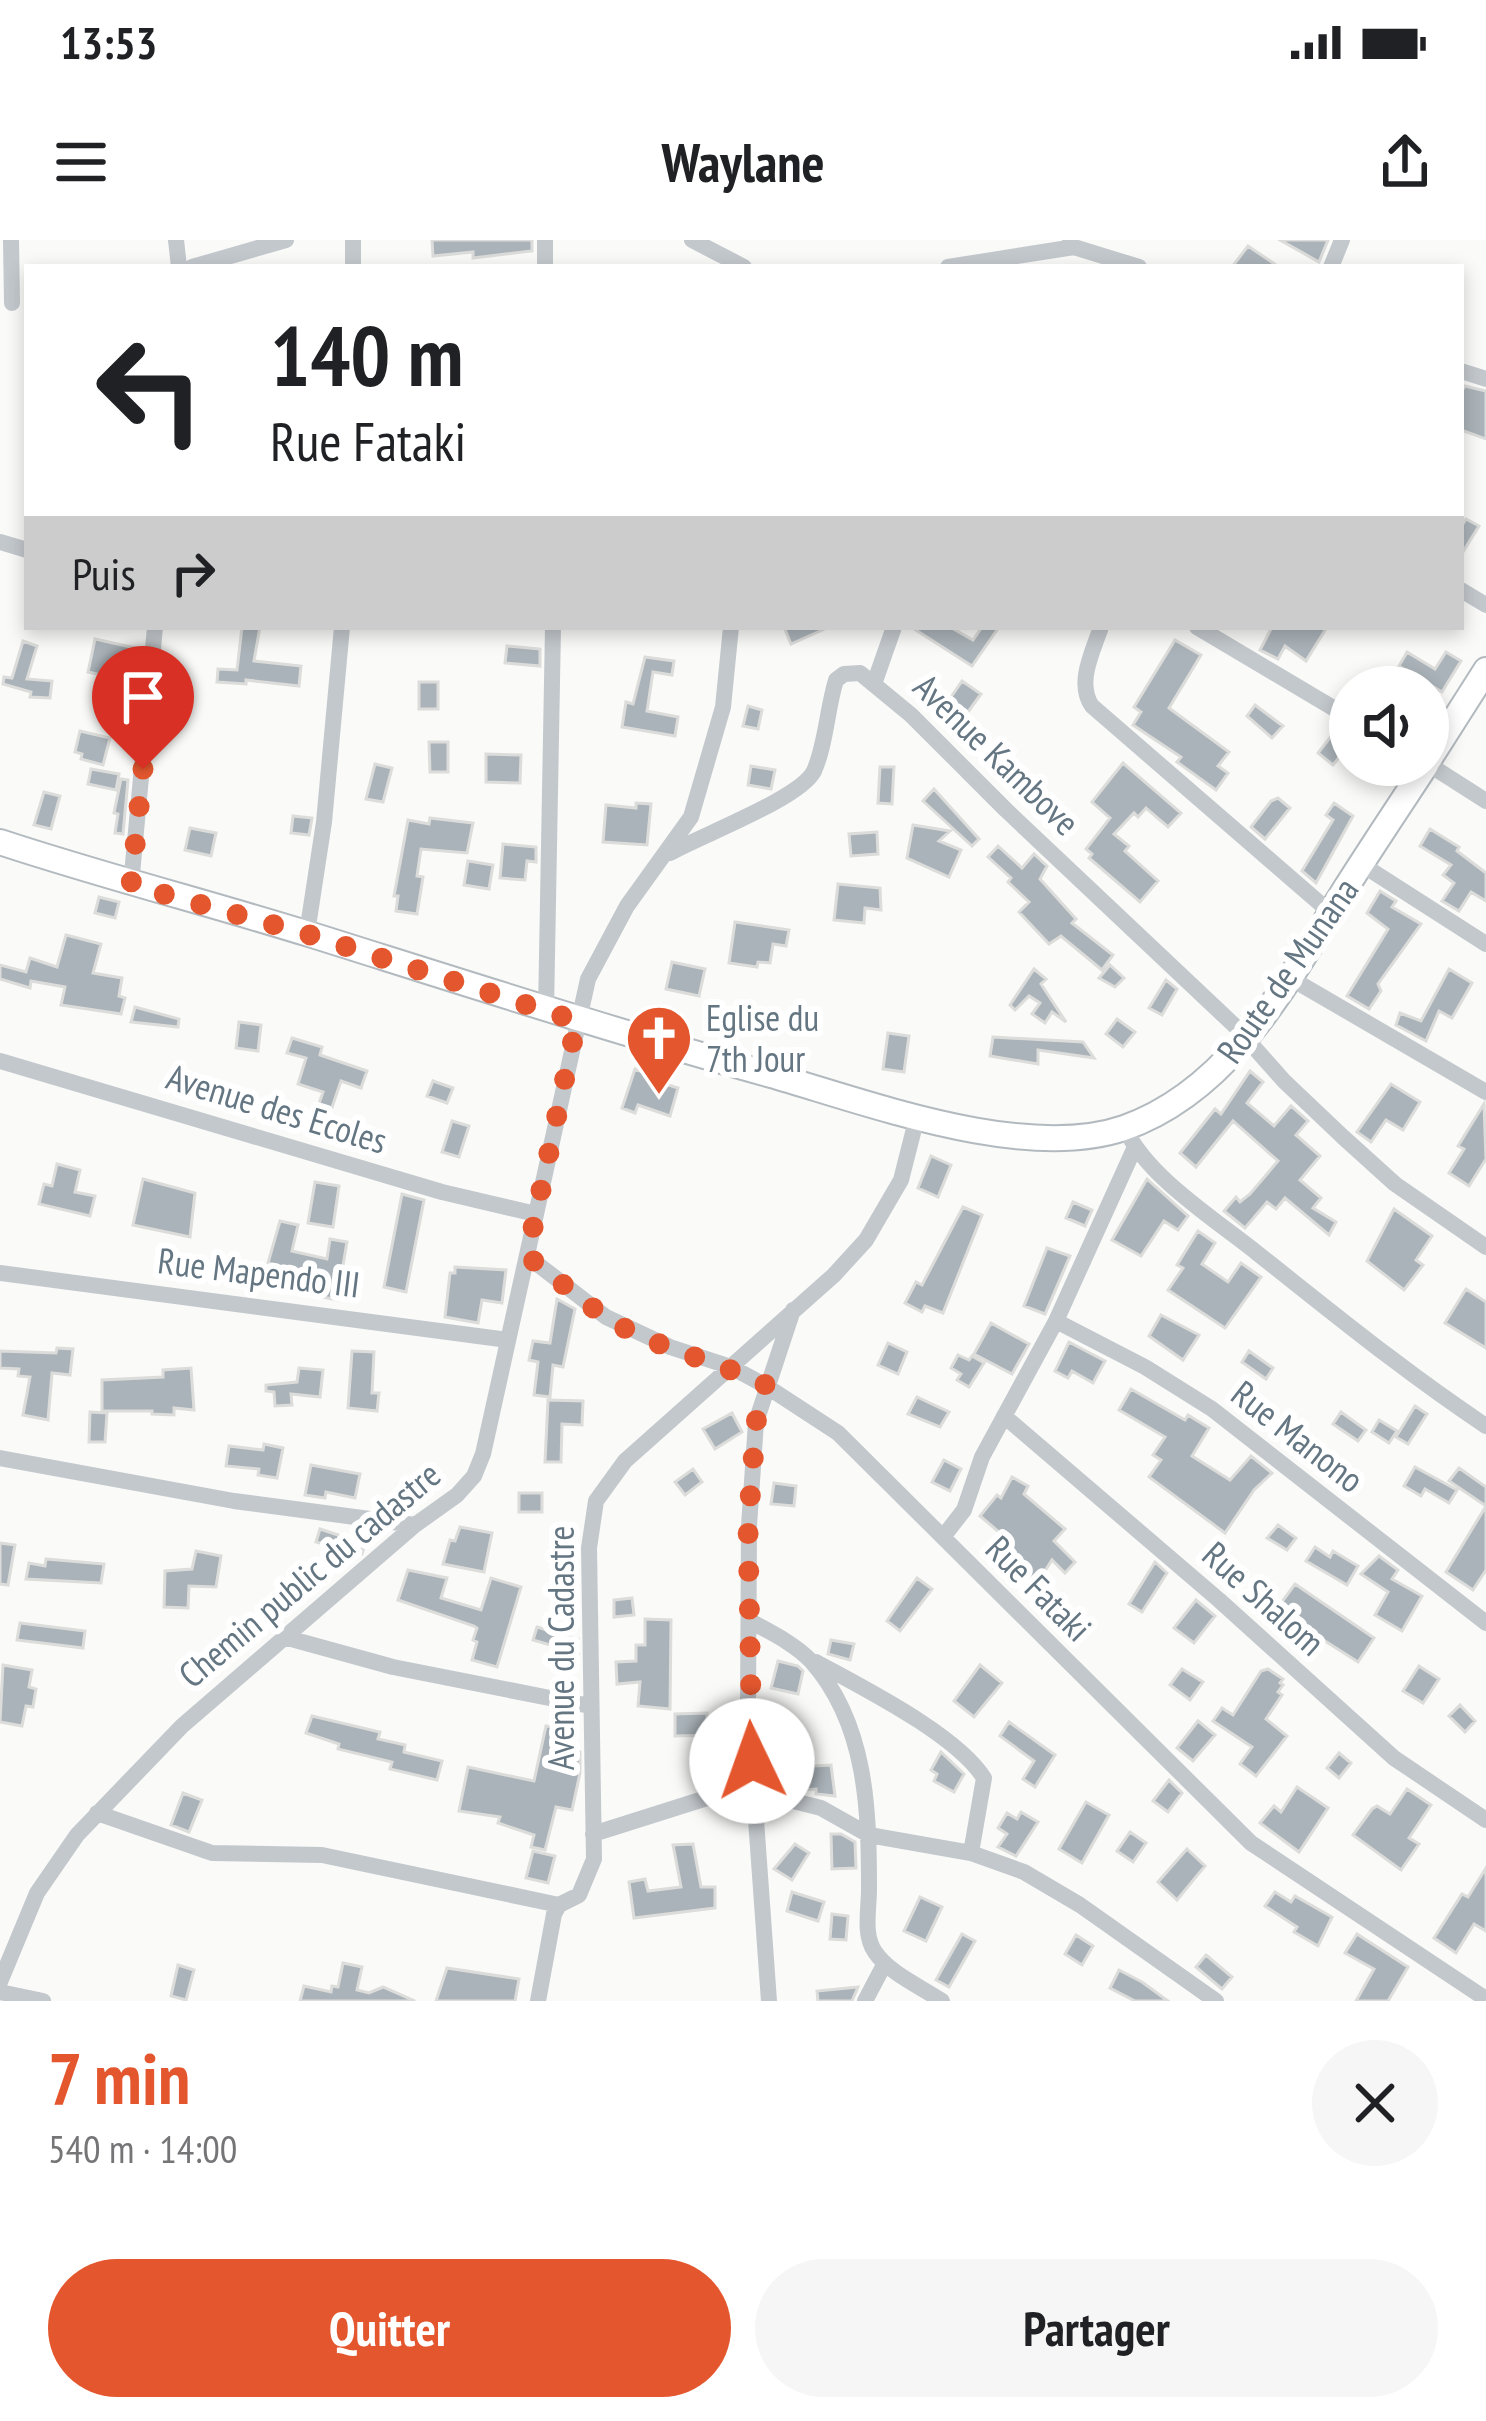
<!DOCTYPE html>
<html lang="fr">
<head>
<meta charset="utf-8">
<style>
	:root { --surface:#fff; --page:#f6f6f6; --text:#202124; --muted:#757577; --accent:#e4572e }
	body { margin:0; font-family:"PT Sans Narrow",sans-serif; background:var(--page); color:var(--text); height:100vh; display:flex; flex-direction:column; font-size:45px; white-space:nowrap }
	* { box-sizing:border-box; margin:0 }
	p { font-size:39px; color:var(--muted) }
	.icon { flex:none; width:66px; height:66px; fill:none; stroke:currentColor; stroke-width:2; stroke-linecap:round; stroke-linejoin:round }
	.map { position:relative; height:1761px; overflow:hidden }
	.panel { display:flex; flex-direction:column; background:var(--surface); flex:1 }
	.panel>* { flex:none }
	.banner { position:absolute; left:24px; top:24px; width:1440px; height:366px; border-radius:0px; box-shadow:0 6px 18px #0003; background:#fff; color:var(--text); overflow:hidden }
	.tools { position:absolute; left:1329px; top:426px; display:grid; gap:24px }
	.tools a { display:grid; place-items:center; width:120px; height:120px; border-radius:50%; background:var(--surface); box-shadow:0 6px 18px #0003; font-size:60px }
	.pin { position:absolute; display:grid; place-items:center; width:102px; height:102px; color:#fff; margin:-123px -51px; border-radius:50% 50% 50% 0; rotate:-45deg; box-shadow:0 0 12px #0007 }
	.pin .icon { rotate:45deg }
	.me { position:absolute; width:132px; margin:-66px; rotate:357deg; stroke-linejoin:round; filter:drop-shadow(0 0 9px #0008) }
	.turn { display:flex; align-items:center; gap:42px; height:252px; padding:0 48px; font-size:54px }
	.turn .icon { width:156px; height:156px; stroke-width:2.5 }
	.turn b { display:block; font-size:84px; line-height:102px }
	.then { display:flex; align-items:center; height:114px; padding:0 48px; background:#0003; gap:24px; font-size:45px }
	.round { display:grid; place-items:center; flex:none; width:126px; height:126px; border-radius:63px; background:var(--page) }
	.summary { display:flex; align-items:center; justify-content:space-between; height:204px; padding:0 48px }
	h1 { font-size:72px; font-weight:700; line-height:90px; color:var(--accent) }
	.action { display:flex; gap:24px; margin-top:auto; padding:24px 48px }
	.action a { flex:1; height:138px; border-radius:72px; background:var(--accent); color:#fff; font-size:48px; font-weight:700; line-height:138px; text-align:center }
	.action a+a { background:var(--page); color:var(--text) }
	.status { display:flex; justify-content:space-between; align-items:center; height:84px; padding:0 60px; background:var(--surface); direction:ltr }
	.status svg { height:33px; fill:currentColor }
	header { display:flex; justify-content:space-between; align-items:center; height:156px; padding:0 48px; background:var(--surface); font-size:54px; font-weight:700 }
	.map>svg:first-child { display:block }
</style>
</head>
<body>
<div class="status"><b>13:53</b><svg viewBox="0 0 49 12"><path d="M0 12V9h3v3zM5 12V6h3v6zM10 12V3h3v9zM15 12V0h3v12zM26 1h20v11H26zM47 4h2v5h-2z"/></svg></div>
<header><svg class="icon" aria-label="menu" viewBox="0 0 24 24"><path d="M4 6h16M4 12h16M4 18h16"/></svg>Waylane<svg class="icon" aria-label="share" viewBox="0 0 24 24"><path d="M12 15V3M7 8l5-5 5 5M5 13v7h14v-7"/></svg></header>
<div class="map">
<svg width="1486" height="1761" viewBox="0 0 1486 1761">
	<rect width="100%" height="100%" fill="#fafaf8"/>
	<path fill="#aab3b9" stroke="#dcdcda" stroke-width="3" d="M432 0H532V11L473 18V12L433 16Z
		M1280 0H1328L1319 22Z
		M1248 6 1279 27H1232Z
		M1465 146 1486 151V199L1461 190V152Z
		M1466 279 1479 286 1461 315V287Z
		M242 387H260L254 421 301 426 299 446 246 440V444L217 442 218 429 237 430Z
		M784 387H829L791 404Z
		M911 387H950L973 400 982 387H999L972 426Z
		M1272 387H1327L1306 421 1285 406 1278 419 1260 410Z
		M95 399 140 409 137 443 88 432Z
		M1175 400 1201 415 1169 468 1229 512 1218 526 1228 533 1216 550 1177 522 1181 517 1133 485 1141 472 1134 467Z
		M23 401 37 406 27 439 52 441 50 458 30 457 31 452 3 444 4 437 12 438Z
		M507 406 540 409V426L505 423Z
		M1407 412 1435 429 1446 412 1461 421 1442 452 1399 426Z
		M645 417 674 421 672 435 653 432 647 471 678 477 675 496 622 487 626 462 633 464Z
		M962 441 981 454 968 472 949 460Z
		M419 442H438V469H419Z
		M1255 465 1283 486 1272 498 1247 476Z
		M748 466 762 470 758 489 743 486Z
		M1339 486 1350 491V504L1333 525 1318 513Z
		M80 491 110 498 103 525 81 519 82 514 75 512Z
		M429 502H448V532H430Z
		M486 514 521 515 520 543 486 542Z
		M1123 523 1181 573 1168 587 1146 568 1138 577 1134 573 1114 594 1129 606 1125 611 1158 641 1140 662 1089 618 1092 614 1086 609 1110 578 1092 562Z
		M375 524 392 528 383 562 366 559Z
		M751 526 775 530 771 549 748 545Z
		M880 527H894L892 564 878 563Z
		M91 529 119 534 116 550 88 544Z
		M121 539 128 540 123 594 115 593 118 574 114 573Z
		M934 549 979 599 972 606 923 561Z
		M44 552 60 556 51 589 34 585Z
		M1278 558 1290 568 1265 599 1251 587 1271 561Z
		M636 563 651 564 647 605 603 602 606 565 636 568Z
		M1334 563 1353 576 1316 643 1302 631 1333 580 1326 575Z
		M293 576 312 578 309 595 291 593Z
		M430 578 473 583 467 613 421 609 417 636 423 637 417 674 396 671 398 656H394L408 580 429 584Z
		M913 585 950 591 939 601 961 610 949 637 907 618Z
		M190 588 216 593 211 616 185 610Z
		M1430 589 1459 607 1457 611 1486 633V661L1471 652 1459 671 1442 661 1454 643 1443 635 1451 625 1420 606Z
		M877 592 878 614 851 616 849 594Z
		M503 604 536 607V622L527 621 525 640 500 638Z
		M998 606 1022 628 1034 614 1047 626 1040 639 1076 679 1072 683 1113 715 1102 730 1061 696 1049 704 1019 672 1029 662 1008 642 1011 638 988 617Z
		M468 621 493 625 489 649 464 645Z
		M838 644 880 648 881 670 865 668 864 683 834 680Z
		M1380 651 1396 661 1392 667 1421 684 1378 744 1381 751 1369 769 1347 756 1388 689 1367 673Z
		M99 657 119 662 115 678 95 673Z
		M735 682 789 690 786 706 773 704 770 723 758 722 757 727 729 723Z
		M66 695 101 704 93 733 122 738 119 756 125 758 121 774 61 765 65 747 31 741 30 748 0 739V725L26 732 30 718 57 727Z
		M672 722 705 729 699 756 666 749Z
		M1110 725 1124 738 1115 747 1099 738Z
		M1034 729 1046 739 1041 744 1066 782 1052 772 1045 783 1032 774 1040 763 1029 756 1015 770 1010 765Z
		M1449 729 1472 743 1452 778 1439 771 1426 801 1396 785 1400 773 1421 781Z
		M1166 740 1177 749 1162 775 1149 768Z
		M135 767 179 779 178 787 131 782Z
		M1117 779 1135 792 1123 807 1106 794Z
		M239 782 261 785 258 811 236 808Z
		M888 793 909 796 904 832 883 829Z
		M993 797 1083 802 1094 818 1038 810V824L990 816Z
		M292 798 322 807 320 815 367 831 361 848 341 841 324 891 311 887 323 852 298 844 306 818 287 813Z
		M635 829 648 834 647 838 678 848 670 876 638 865 635 873 622 868Z
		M1250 831 1263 842 1247 863 1274 886 1291 866 1308 881 1296 895 1320 916 1300 940 1321 958 1313 968 1336 982 1329 995 1285 958 1276 969 1267 962 1245 988 1224 971 1236 957 1240 962 1250 954 1278 921 1233 881 1196 927 1180 913 1215 869 1221 874Z
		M433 841 453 848 447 863 427 856Z
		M1391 844 1420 862 1403 890 1386 880 1371 902 1357 892Z
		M1484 864 1486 919 1469 946 1449 933 1464 909 1458 906Z
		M452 881 469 886 459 917 442 912Z
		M931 916 951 925 938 957 918 948Z
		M57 924 80 930 75 952 95 956 90 976 39 964 44 944 52 946Z
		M143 939 195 953 190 997 133 985Z
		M1147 939 1188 976 1178 990 1164 981 1141 1016 1112 1000Z
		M315 942 339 946 333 987 308 983Z
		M402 954 424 960 406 1052 384 1047Z
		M1073 962 1092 970 1085 986 1066 978Z
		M963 967 982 975 943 1073 925 1066 922 1072 905 1063 916 1042 922 1045Z
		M1394 969 1432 996 1416 1020 1423 1025 1404 1050 1367 1021Z
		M280 981 298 985 292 1011 327 1019 330 999 347 1002 337 1060 289 1050 294 1031 268 1023Z
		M1198 991 1215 1003 1202 1024 1228 1042 1241 1023 1261 1037 1225 1088 1168 1050 1183 1028 1177 1025Z
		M1047 1008 1070 1016 1045 1074 1024 1066Z
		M455 1027 506 1030 502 1063 482 1060 478 1083 445 1077 450 1033H455Z
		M1466 1049 1486 1062V1108L1445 1083Z
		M557 1059 575 1069 563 1127 553 1125 550 1157 534 1155 538 1122 529 1120 533 1101 550 1103Z
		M1161 1075 1199 1095 1183 1120 1149 1096Z
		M991 1083 1029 1104 1012 1134 974 1114Z
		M1069 1102 1105 1121 1093 1143 1072 1131 1068 1138 1055 1131Z
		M888 1103 907 1112 898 1134 878 1125Z
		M57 1108 73 1109 70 1135 52 1133 48 1180 23 1175 30 1137 18 1136 19 1129 0 1128V1111L56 1113Z
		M352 1111 374 1112 372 1153H379L377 1171 348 1168Z
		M1249 1111 1273 1128 1266 1139 1242 1122Z
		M958 1115 969 1120 972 1116 984 1123 969 1147 957 1140 961 1134 951 1128Z
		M191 1128 194 1170 174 1168V1175L152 1174V1171H102V1140L163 1137V1130Z
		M299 1128 323 1130 320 1157 291 1154 292 1165 275 1166 274 1152 266 1151V1145L297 1142Z
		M1131 1149 1185 1180 1188 1175 1209 1188 1192 1216 1230 1240 1251 1216 1272 1233 1254 1250 1225 1293 1149 1237 1161 1220 1153 1215 1165 1197 1119 1170Z
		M917 1157 949 1172 940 1187 908 1174Z
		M548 1160 583 1161 582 1185 562 1184 561 1222H545Z
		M1415 1166 1427 1174 1408 1204 1396 1197Z
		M90 1172 107 1173 105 1202H89Z
		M1341 1172 1366 1190 1358 1201 1333 1184Z
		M732 1173 742 1192 715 1209 703 1189Z
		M1379 1180 1397 1191 1389 1203 1372 1192Z
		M264 1204 283 1208 277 1238 258 1235 259 1229 226 1226 229 1206 263 1210Z
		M944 1220 961 1229 950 1251 932 1242Z
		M311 1225 360 1234 355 1258 326 1252 325 1258 305 1255Z
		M1415 1227 1457 1250 1449 1263 1425 1249 1421 1256 1404 1246Z
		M1459 1228 1486 1247V1330L1473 1350 1446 1332 1486 1266 1449 1241Z
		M693 1229 702 1242 685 1255 675 1242Z
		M1012 1237 1028 1246 1024 1254 1065 1289 1054 1301 1075 1322 1065 1333 1052 1320 1036 1345 1011 1330 1007 1337 994 1328 1012 1303 980 1276 997 1255 1001 1258Z
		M774 1243 796 1246 794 1266 771 1264Z
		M519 1253H542V1272H519Z
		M1278 1285 1296 1298 1287 1310 1267 1298Z
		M460 1287 492 1293 484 1332 443 1324 450 1300 455 1301Z
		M320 1289 365 1304 362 1314 316 1302Z
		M0 1303 15 1305 8 1345 0 1344Z
		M1315 1307 1330 1317 1333 1311 1358 1326 1347 1345 1306 1321Z
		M196 1311 221 1316 216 1347 189 1346 188 1368 164 1367 165 1331 192 1329Z
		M1379 1316 1398 1330 1392 1339 1422 1356 1402 1391 1375 1375 1388 1352 1361 1334Z
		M46 1319 104 1324 101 1343 26 1339 29 1323 45 1326Z
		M1155 1322 1167 1333 1142 1372 1129 1364Z
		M408 1330 447 1338 441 1358 481 1370 491 1338 521 1347 497 1427 472 1420 477 1402 473 1400 477 1388 474 1386 398 1360Z
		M917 1338 932 1349 900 1391 887 1381Z
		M1295 1344 1374 1398 1358 1422 1322 1399 1307 1393 1303 1398 1273 1374Z
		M632 1358 634 1375 614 1377V1360Z
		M1196 1360 1215 1376 1194 1403 1174 1388Z
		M645 1379 671 1380 670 1469 638 1466 640 1442 617 1444 616 1422 636 1421V1405H645Z
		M20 1383 85 1391 83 1408 17 1400Z
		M537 1387 578 1399V1413L533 1400Z
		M831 1400 854 1404 850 1420 828 1414Z
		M778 1421 798 1426 803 1431 798 1454 771 1448Z
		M3 1425 32 1430 29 1447 36 1449 33 1467 26 1466 22 1486 0 1482Z
		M980 1425 1002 1443 974 1477 954 1461Z
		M1419 1426 1439 1439 1423 1463 1403 1451Z
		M1182 1429 1203 1442 1190 1460 1170 1445Z
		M1268 1429 1283 1439 1280 1443 1283 1445 1278 1452 1282 1455 1266 1479 1287 1496 1256 1536 1240 1524 1252 1507 1213 1481 1222 1468 1233 1475 1261 1431Z
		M1460 1465 1475 1481 1465 1492 1449 1476Z
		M707 1473V1481L717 1480 719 1495 675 1496V1474Z
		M312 1476 380 1492 378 1499 405 1505 404 1512 442 1521 437 1540 390 1529 392 1522 338 1509 339 1504 306 1493Z
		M1198 1481 1215 1495 1193 1521 1177 1508Z
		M1009 1482 1055 1515 1035 1547 1023 1539 1034 1521 1000 1496Z
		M546 1486 560 1488 556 1507 580 1512V1533L572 1570 556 1567 545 1610 531 1607 534 1595 498 1583 500 1577 459 1571 468 1527 534 1541Z
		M727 1497 729 1514 712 1516 710 1498Z
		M941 1512 964 1534 954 1552 934 1541 937 1534 931 1530Z
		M1339 1513 1351 1523 1339 1538 1327 1528Z
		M831 1525 835 1556 816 1554V1549L801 1550 798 1545 797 1527Z
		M1169 1540 1182 1553 1168 1572 1153 1561Z
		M1297 1547 1328 1568 1299 1612 1260 1583 1274 1566 1281 1572Z
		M1407 1549 1431 1565 1409 1598 1419 1604 1401 1630 1353 1595 1372 1569 1377 1566 1390 1574Z
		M183 1553 202 1560 189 1592 171 1585Z
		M1086 1562 1109 1575 1082 1623 1059 1609Z
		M1021 1572 1038 1582 1016 1616 998 1607 1007 1594 998 1588 1007 1573 1017 1579Z
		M1130 1592 1146 1603 1133 1622 1117 1611Z
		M831 1594H841L855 1602 856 1628 832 1629Z
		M693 1604 701 1647H715V1668L634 1678 629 1642 645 1639 648 1651 681 1647 673 1605Z
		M795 1604 809 1613 792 1640 774 1629Z
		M1187 1609 1205 1626 1177 1660 1158 1642Z
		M533 1611 555 1616 548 1643 526 1638Z
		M1486 1628V1691L1474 1684 1456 1713 1434 1698 1462 1654 1468 1657Z
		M792 1652 824 1662 818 1681 787 1671Z
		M1275 1652 1291 1662 1295 1656 1332 1677 1318 1706 1294 1692 1297 1687 1265 1666Z
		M920 1657 942 1667 926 1701 904 1691Z
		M832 1674 848 1676 846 1700 830 1699Z
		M962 1694 975 1701 949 1747 936 1740Z
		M1357 1694 1408 1727 1388 1761H1356L1374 1729 1345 1713Z
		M1076 1695 1093 1706 1082 1725 1065 1714Z
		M1206 1715 1232 1737 1222 1749 1196 1727Z
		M343 1723 362 1727 357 1750 369 1753 383 1747 415 1761H300L304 1746 331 1752 332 1746 338 1747Z
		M178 1725 194 1730 186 1760 171 1756Z
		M447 1728 519 1739 515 1761H436Z
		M1119 1730 1142 1742 1168 1761H1135L1110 1748Z
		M858 1747 852 1761H818L817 1751Z"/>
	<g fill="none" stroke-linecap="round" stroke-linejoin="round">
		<defs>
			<path id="secondary" d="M1428 521 1486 430
				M0 602C103 636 209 663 312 695 465 743 617 792 771 835 869 863 1025 922 1124 888 1230 851 1287 743 1342 654 1369 611 1398 568 1426 525"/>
		</defs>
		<use href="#secondary" stroke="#b3babf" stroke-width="28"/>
		<path stroke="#c3c8cc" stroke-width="16" d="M11 0 12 63
			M176 0 179 27
			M692 0 744 27
			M1070 0 1074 7 1139 27
			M192 27 286 0
			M353 27V0
			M545 27V0
			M948 27 1074 7
			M1331 27 1342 0
			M1461 131 1486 139
			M0 302 27 310
			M1461 350 1486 365
			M1101 387C1093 411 1076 443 1092 466L1331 673
			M1197 387 1350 478
			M874 444 894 387
			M1428 524 1486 561
			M670 613C702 595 801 558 814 531 826 504 827 469 836 440L844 434 860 433 911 475 1006 570 1236 787 1284 841 1343 897 1395 944 1486 1007
			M1361 624 1486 704
			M131 645 155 387
			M307 693 324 582 342 387
			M1290 738 1486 852
			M546 771 553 387
			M0 821 442 952 536 974
			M1125 888C1146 936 1216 980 1257 1013 1333 1073 1406 1133 1486 1186
			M527 1016 606 1077 670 1107 731 1127 766 1146 838 1193 1251 1603 1486 1759
			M0 1033 508 1100
			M1056 1081 1145 1127 1212 1169 1486 1383
			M1004 1176 1219 1360 1394 1518 1486 1580
			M0 1218 234 1261 415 1285
			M943 1297 964 1270 982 1217 1056 1081 1134 909
			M750 1381C770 1392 795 1404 811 1421 867 1484 869 1570 869 1649 869 1670 863 1695 875 1712 889 1733 921 1747 942 1761
			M284 1397 393 1427 590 1466
			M816 1422C863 1448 956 1494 984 1538L971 1613
			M97 1573 212 1613 322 1615 559 1665
			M593 1594 732 1550 754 1551 821 1568 869 1595 971 1613 1024 1632 1080 1665 1216 1761
			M0 1742 37 1653 77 1595 182 1486 415 1285 457 1255 474 1236 483 1214 588 739 627 666 691 577 723 467 731 387
			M0 1752 43 1761
			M538 1761 554 1674 559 1665 579 1655 594 1619 589 1308 596 1261 625 1221 834 1035 866 1000 901 940 917 877
			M769 1761 748 1468 749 1286 756 1182 793 1070
			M865 1761 885 1723"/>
		<use href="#secondary" stroke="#fff" stroke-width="24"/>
	</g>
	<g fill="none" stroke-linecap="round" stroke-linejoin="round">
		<path stroke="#e4572e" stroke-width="21" stroke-dasharray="0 37.8" d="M143 529 131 645 307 694 577 781 527 1016C560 1040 590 1070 626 1089 671 1112 721 1123 766 1145L756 1182 748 1286 752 1521"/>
	</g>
	<defs>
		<symbol id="church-pin" viewBox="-11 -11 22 30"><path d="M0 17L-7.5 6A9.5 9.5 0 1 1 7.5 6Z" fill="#e4572e" stroke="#fff"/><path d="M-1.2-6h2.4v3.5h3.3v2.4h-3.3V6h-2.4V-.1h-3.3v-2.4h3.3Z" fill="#fff"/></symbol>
	</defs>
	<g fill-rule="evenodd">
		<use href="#church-pin" x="621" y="760" width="76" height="104"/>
	</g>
	<g text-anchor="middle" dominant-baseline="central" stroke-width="12" stroke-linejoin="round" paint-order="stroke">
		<g font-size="36" fill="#657683" stroke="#fff">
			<text transform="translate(997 514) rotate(44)">Avenue Kambove</text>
			<text transform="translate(1287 730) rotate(-55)">Route de Munana</text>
			<text transform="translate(277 868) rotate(17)">Avenue des Ecoles</text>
			<text transform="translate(259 1032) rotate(7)">Rue Mapendo III</text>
			<text transform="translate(1298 1196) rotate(38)">Rue Manono</text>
			<text transform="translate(309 1334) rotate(-40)">Chemin public du cadastre</text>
			<text transform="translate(1039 1348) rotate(45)">Rue Fataki</text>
			<text transform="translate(1264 1358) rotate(42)">Rue Shalom</text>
			<text transform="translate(560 1408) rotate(-90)">Avenue du Cadastre</text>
		</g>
		<g font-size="36" fill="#657683" stroke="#fff" text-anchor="start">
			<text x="706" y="777">Eglise du<tspan x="706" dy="41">7th Jour</tspan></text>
		</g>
	</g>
</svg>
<div class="tools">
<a><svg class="icon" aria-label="sound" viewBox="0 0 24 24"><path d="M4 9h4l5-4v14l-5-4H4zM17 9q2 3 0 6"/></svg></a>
</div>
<div class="pin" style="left:143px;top:529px;background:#d93025"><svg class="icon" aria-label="arrive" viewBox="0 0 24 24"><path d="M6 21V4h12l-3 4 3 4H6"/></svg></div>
<svg class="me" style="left:752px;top:1521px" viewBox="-20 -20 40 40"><circle r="19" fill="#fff"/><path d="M0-13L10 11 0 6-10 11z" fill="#e4572e"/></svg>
<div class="banner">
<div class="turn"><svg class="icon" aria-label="left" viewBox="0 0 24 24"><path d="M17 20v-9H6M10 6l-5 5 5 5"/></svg><div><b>140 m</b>Rue Fataki</div></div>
<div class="then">Puis<svg class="icon" aria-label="right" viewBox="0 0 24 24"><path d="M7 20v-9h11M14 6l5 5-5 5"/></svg></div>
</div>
</div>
<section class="panel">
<div class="summary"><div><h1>7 min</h1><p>540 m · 14:00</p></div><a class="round"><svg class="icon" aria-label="close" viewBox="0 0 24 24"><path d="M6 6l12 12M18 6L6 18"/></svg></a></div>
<div class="action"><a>Quitter</a><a>Partager</a></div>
</section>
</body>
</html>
